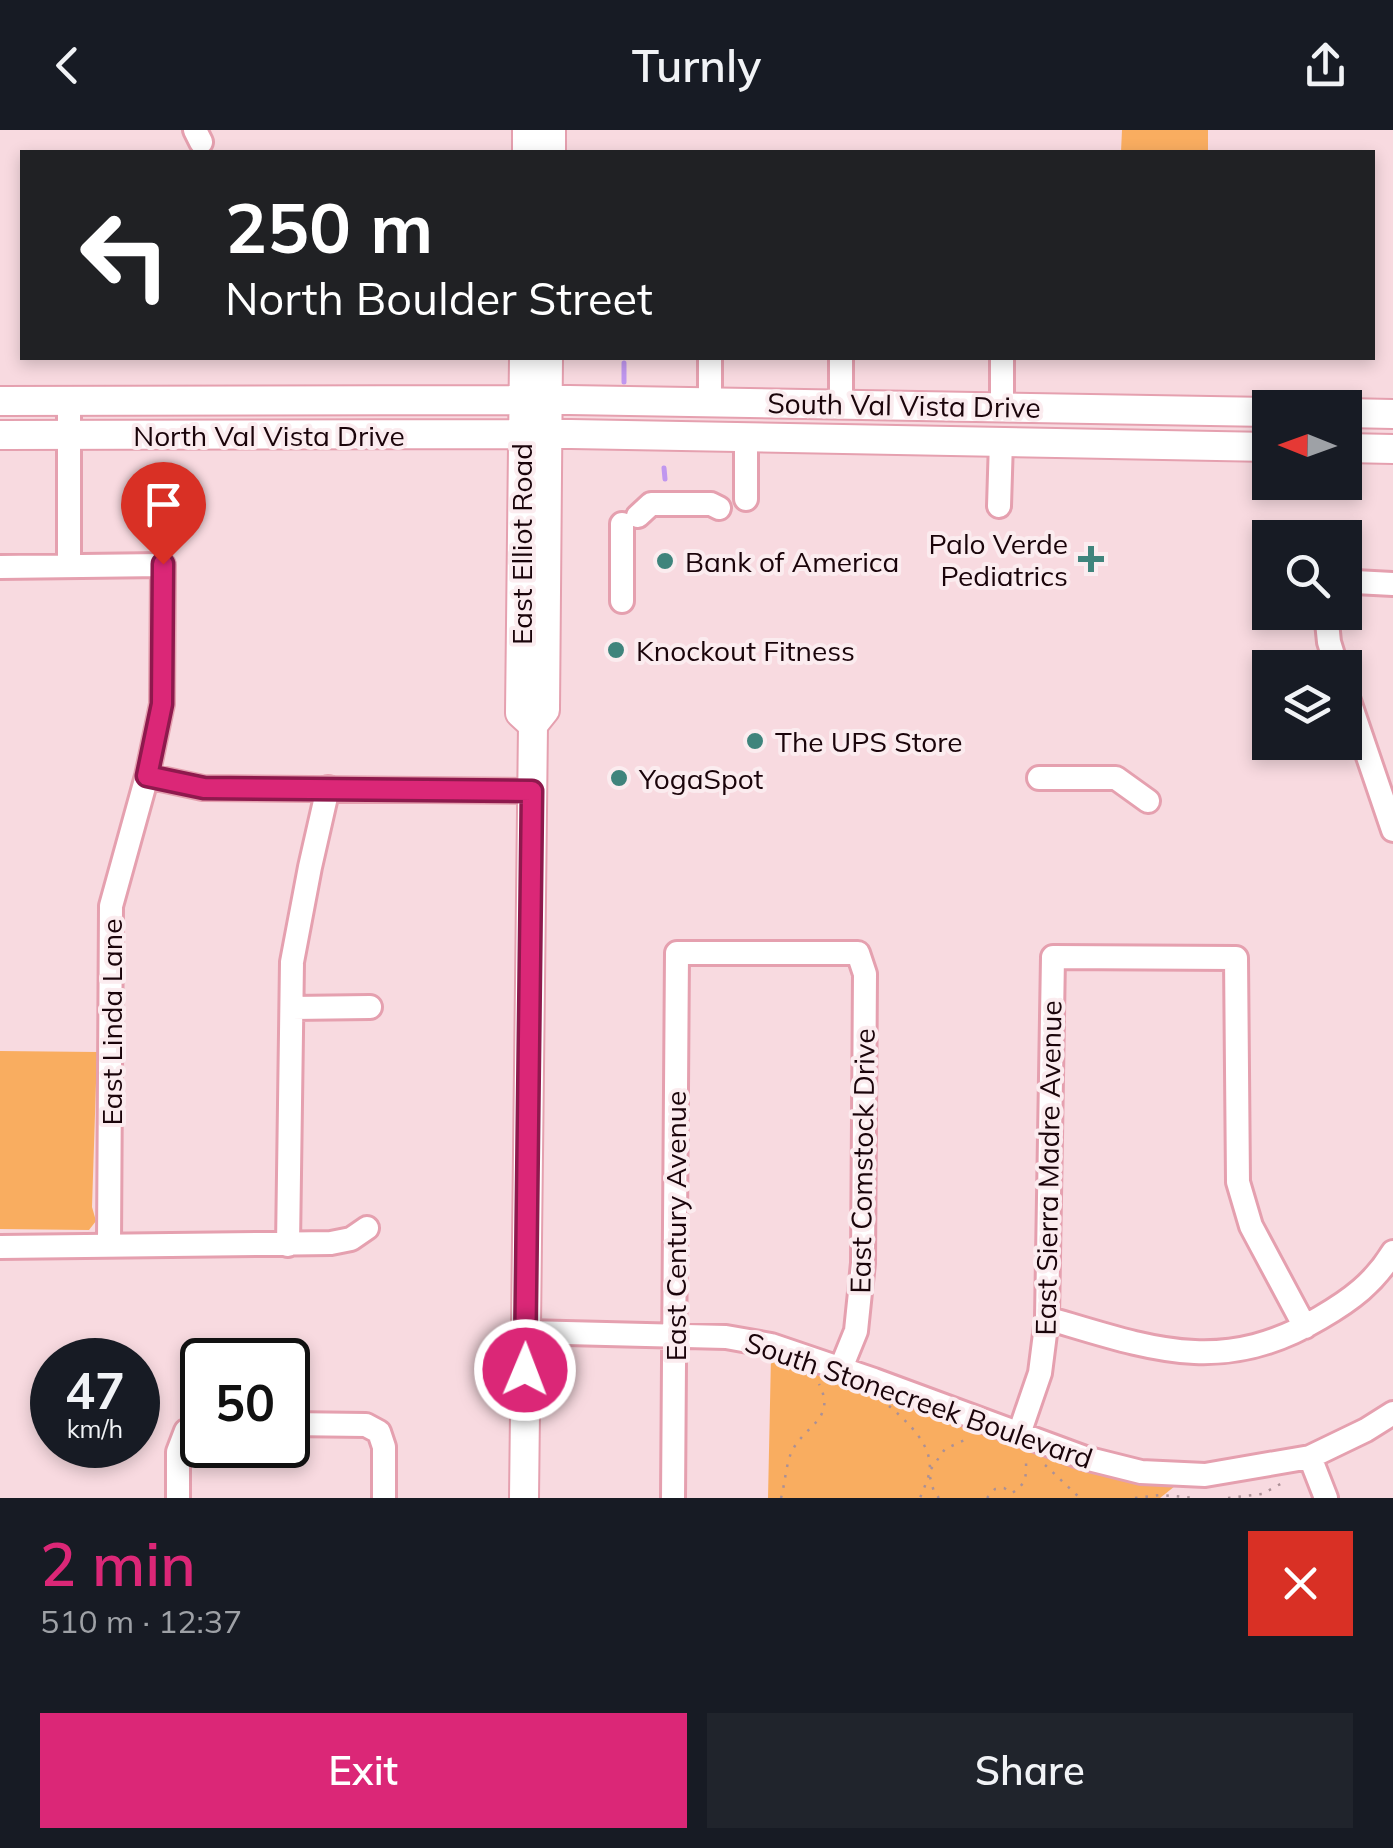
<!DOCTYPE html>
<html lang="en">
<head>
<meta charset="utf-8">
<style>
	:root { --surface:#171b24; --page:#20242c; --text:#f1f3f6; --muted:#9ea1a6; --accent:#db2777 }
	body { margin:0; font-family:Mulish,sans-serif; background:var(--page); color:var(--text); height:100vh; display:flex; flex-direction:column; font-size:38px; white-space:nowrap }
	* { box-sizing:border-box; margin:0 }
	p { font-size:32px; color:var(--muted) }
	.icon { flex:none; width:55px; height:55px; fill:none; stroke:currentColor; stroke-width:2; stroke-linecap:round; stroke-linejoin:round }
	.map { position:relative; height:1368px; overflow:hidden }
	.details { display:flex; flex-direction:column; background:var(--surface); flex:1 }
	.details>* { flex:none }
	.hud { position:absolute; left:20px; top:20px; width:1355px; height:210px; border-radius:0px; box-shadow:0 5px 15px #0003; background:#202124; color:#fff; overflow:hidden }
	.needle { width:65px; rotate:271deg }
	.buttons { position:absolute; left:1252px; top:260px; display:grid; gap:20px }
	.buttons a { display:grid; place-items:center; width:110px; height:110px; border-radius:0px; background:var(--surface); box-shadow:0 5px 15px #0003; font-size:50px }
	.speed { position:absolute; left:30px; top:1208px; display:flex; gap:20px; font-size:50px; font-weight:700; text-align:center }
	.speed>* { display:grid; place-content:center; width:130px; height:130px; border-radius:50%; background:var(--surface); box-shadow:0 5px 15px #0003; line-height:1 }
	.speed small { font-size:25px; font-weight:400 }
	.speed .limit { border:5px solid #111; border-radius:15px; background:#fff; color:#111 }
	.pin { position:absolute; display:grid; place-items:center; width:85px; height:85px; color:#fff; margin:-102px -42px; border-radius:50% 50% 50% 0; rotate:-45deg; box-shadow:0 0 10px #0007 }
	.pin .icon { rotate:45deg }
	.me { position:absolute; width:110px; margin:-55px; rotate:1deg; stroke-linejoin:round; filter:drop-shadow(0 0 8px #0008) }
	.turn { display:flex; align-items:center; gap:35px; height:210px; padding:0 40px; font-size:45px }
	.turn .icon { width:130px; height:130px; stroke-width:2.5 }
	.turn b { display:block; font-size:70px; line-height:85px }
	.round { display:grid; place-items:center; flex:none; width:105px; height:105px; border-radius:0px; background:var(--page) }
	.summary { display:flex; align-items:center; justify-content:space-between; height:170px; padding:0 40px }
	h1 { font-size:60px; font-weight:600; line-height:75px; color:var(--accent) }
	.action { display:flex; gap:20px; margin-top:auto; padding:20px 40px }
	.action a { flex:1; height:115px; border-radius:0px; background:var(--accent); color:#fff; font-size:40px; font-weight:600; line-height:115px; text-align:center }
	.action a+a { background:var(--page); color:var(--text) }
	header { display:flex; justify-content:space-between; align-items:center; height:130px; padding:0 40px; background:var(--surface); font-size:45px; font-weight:600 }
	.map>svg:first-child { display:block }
</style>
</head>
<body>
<header><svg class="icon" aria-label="back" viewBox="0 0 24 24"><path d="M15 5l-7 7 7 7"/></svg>Turnly<svg class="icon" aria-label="share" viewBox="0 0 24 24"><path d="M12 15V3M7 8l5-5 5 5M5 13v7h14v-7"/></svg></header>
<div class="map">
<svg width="1393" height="1368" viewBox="0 0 1393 1368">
	<rect width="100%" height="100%" fill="#f8dae0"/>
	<path fill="#f9ad60" d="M1122 0H1208V22H1121Z
		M0 921 97 922 92 1077 96 1091 89 1100 0 1099Z
		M771 1226 1013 1311 1076 1338 1136 1351 1175 1356 1160 1368H768Z"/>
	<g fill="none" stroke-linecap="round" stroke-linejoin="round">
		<path stroke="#c097ef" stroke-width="5" d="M624 252V233
			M664 338 665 349"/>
		<defs>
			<path id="minor" d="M195 0 201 12
				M69 271V436
				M710 272V228
				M841 274V228
				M1002 276V228
				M746 307V369
				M999 376 1001 311
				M638 386 651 374H711L719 378
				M622 394V471
				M0 437 163 435 162 574 147 646 111 776 109 1115
				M1345 455 1355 452 1393 454
				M1326 482 1329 512 1337 538
				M1345 559 1393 700
				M147 646 203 658 532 661
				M1039 648H1116L1148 671
				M292 878 370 877
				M288 1115 292 832 310 737 328 658
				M0 1117 331 1113 351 1109 367 1098
				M1047 1188C1149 1218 1221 1247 1320 1188 1351 1170 1374 1153 1393 1122
				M526 1202 726 1207 771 1215 874 1250 1085 1328 1141 1342 1205 1345 1310 1327 1366 1300 1393 1283
				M288 1294 366 1295 379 1302 384 1317V1368
				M1019 1304 1040 1243 1047 1188 1053 827 1236 828 1238 1052 1251 1096 1305 1197
				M1310 1327 1326 1368
				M178 1368V1322L186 1301 202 1295
				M673 1368 677 823H858L865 844 863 1133 856 1201 841 1238"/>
			<path id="major" d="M527 22V0
				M551 22V0
				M524 228 520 583 533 595
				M0 271 569 270 1270 282
				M1345 283 1393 284
				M0 305 571 304 1270 317
				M1345 318 1393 319
				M524 1368 533 595 545 580 548 228"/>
		</defs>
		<use href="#minor" stroke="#e5a0af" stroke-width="28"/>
		<use href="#major" stroke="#e5a0af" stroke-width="32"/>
		<path stroke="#ab9096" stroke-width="2.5" stroke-dasharray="2.5 8" stroke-linecap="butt" d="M889 1276C908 1292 935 1317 929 1344 927 1352 923 1360 920 1368
			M1045 1335 1080 1368
			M931 1339 945 1319 969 1308
			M930 1347 934 1362 939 1368
			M781 1368C785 1354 786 1333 792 1321 805 1295 837 1289 819 1254
			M987 1368 995 1359 1004 1358 1012 1363C1028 1353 1026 1345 1026 1327
			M1135 1368 1161 1365 1196 1368
			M1228 1368 1262 1364 1284 1352"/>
		<use href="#minor" stroke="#fff" stroke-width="22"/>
		<use href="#major" stroke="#fff" stroke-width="28"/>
	</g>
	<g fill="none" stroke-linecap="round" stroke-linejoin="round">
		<defs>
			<path id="route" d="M163 434 162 574 147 646 204 658 532 661 525 1240"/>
		</defs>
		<use href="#route" stroke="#8e194d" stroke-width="25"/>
		<use href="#route" stroke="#db2777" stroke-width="18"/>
	</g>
	<g fill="#3f847c" stroke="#fbecef" stroke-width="4">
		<path d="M1086 414h10v10h10v10h-10v10h-10v-10h-10v-10h10z"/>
		<circle cx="665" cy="431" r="10"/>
		<circle cx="616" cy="520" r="10"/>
		<circle cx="755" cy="611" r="10"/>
		<circle cx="619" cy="648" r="10"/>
	</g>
	<g text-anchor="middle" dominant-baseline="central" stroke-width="8" stroke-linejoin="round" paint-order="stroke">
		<g font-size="28" fill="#1a040a" stroke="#fbecef">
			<text transform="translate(904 275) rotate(1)">South Val Vista Drive</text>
			<text x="269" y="305">North Val Vista Drive</text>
			<text transform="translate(521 414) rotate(-90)">East Elliot Road</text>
			<text transform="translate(111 892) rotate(-90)">East Linda Lane</text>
			<text transform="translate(862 1031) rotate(-89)">East Comstock Drive</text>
			<text transform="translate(1048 1038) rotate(-89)">East Sierra Madre Avenue</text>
			<text transform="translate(675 1096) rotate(-90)">East Century Avenue</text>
			<text transform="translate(919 1270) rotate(19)">South Stonecreek Boulevard</text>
		</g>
		<g font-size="28" fill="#1a040a" stroke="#fbecef" text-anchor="start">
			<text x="1068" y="413" text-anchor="end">Palo Verde<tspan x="1068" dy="32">Pediatrics</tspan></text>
			<text x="685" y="431">Bank of America</text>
			<text x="636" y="520">Knockout Fitness</text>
			<text x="775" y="611">The UPS Store</text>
			<text x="639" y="648">YogaSpot</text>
		</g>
	</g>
</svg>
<div class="buttons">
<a><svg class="needle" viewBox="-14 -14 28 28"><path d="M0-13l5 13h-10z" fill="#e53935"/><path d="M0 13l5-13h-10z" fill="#9ea1a6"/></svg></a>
<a><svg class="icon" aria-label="search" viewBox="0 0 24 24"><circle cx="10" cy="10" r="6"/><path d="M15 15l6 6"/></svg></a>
<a><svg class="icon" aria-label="layers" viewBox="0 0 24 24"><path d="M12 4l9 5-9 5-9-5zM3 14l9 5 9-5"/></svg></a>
</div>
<div class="speed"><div>47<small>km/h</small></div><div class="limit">50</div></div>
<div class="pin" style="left:163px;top:434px;background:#d93025"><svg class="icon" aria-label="arrive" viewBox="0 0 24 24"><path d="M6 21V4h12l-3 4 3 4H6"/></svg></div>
<svg class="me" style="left:525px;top:1240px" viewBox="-20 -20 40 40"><circle r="17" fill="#db2777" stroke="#fff" stroke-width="3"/><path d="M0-11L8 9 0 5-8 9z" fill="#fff"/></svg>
<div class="hud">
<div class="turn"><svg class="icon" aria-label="left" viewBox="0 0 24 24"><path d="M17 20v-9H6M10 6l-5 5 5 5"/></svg><div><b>250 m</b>North Boulder Street</div></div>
</div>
</div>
<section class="details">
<div class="summary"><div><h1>2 min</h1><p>510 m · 12:37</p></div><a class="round" style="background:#d93025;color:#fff"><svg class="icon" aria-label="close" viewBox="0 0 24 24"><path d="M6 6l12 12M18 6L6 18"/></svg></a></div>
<div class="action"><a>Exit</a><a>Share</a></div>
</section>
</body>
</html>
